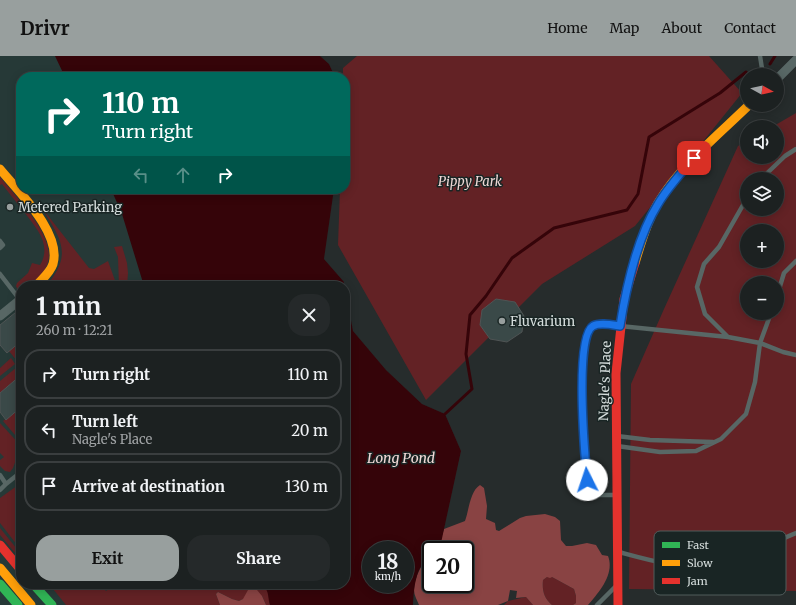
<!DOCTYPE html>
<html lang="en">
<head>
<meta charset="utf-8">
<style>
	:root { --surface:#1c2121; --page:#25292a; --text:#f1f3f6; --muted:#a0a3a5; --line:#3a3e3f; --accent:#989f9e }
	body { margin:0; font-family:Merriweather,serif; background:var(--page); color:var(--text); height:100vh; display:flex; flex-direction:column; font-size:15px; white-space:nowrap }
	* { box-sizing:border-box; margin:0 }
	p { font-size:13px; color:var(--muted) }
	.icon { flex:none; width:22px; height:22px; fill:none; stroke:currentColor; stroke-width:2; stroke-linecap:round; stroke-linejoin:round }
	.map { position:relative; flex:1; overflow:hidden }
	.details { position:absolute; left:16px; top:225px; width:334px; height:308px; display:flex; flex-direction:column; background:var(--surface); border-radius:16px; box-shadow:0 2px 10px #0003,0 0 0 1px var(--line) }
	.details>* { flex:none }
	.hud { position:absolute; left:16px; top:16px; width:334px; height:122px; border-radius:16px; box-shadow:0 2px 10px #0003,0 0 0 1px var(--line); background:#00695c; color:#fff; overflow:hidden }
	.needle { width:26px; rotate:98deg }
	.tools { position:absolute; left:740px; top:12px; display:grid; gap:8px }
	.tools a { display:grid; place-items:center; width:44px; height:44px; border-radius:50%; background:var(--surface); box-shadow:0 2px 10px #0003,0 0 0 1px var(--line); font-size:20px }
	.speed { position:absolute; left:362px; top:485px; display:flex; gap:8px; font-size:20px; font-weight:700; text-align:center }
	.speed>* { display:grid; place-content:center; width:52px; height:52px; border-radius:50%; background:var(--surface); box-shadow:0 2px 10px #0003,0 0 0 1px var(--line); line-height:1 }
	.speed small { font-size:10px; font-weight:400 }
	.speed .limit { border:2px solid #111; border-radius:6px; background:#fff; color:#111 }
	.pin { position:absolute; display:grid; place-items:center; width:34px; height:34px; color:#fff; margin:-17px; border-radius:8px; box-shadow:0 2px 6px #0006 }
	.me { position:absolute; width:44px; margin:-22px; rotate:356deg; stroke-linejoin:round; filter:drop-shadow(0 0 3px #0008) }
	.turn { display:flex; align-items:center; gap:14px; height:84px; padding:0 20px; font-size:18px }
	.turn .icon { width:52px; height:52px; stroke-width:2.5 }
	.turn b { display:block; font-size:28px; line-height:34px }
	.lanes { display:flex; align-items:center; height:38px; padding:0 20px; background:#0003; justify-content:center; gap:20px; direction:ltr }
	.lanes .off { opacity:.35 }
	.round { display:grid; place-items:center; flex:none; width:42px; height:42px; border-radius:16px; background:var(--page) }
	.overview { display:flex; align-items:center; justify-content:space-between; height:68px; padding:0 20px }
	h1 { font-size:24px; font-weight:700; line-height:30px }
	.cta { display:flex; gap:8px; margin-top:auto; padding:8px 20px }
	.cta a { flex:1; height:46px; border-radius:16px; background:var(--accent); color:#111; font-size:16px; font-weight:700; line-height:46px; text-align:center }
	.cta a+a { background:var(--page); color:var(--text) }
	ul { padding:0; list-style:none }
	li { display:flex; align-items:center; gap:12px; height:50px; margin:0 8px 6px; padding:0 12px; border:2px solid var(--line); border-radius:16px }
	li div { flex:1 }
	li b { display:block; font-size:15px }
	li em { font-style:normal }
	header { display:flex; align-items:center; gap:24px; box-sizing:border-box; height:56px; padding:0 20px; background:var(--accent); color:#111 }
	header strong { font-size:19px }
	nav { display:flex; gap:22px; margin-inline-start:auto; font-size:14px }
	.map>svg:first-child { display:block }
</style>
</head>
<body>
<header>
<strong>Drivr</strong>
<nav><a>Home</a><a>Map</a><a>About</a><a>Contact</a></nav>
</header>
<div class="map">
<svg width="796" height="549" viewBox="0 0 796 549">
	<rect width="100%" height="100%" fill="#262c2c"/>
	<path fill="#263937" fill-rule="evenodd" d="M0 0H320L329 8 335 21H21V133H334L324 203 344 226V230H21V528H345V233L353 275 386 314 422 348 445 358 461 395 444 473 437 494H431V499L426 503 415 524 413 535V549H0ZM371 494H405V528H371Z"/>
	<path fill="#632225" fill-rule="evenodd" d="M357 0H709L742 37 635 170 542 228 426 344 338 189 340 133H345V21H343V12Z
		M796 57V535L629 533 631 328 664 253 738 90 747 85V101H777V71H772ZM747 123H777V153H747ZM747 175H777V205H747ZM747 227H777V257H747Z
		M0 121C15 140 61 185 46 211 43 218 35 224 30 230H21V238H20L16 230 17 227 28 217 32 207 40 209C52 189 37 173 25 157 17 147 9 137 2 128L0 129Z
		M42 152 89 212 94 213 108 205 117 230H46C74 198 60 182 42 152Z
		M122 190 127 207 128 217 127 230H119L118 201 114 191Z
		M21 285V310L9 295Z
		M11 302 15 308 0 320V312Z
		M17 311 21 315V319L0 337V325Z
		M21 351V386L3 365Z
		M0 367 21 390 13 412 10 416 5 415 0 410V404L4 401 0 397Z
		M21 427V494L0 467V442Z
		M0 472 21 498V504L0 479Z
		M547 521H552L574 533 576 540V547L573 549H552C544 542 542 535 543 524Z
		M49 528H100L106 535 115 528H267L270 549H266L262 540 243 543 239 545 232 543 218 536 216 538 220 549H66Z
		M526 541 533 549H504L508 545Z"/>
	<path fill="#894343" d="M480 429 484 432 487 450 486 463 495 467 496 474 499 475 520 462 526 460 545 458 555 461 560 465 561 484 566 490H572L587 487 596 489 602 499 608 500C615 518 599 536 588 549H573L576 547V540L574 533 552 521 550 522 547 521 543 524C542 535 544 542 552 549H533L526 541 516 542 517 535 510 534 508 545 498 549H419C417 544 414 539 414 534 414 522 422 506 431 499V528H465V494H437L444 473 465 465C469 454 470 435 480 429Z
		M248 534H257L262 540 266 549H220L216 538 218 536 232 543 239 545 243 543Z"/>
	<path fill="#350409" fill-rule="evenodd" d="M55 0H320L329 8 335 21H65Z
		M111 133H334L324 203 344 226V230H144L122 158Z
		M345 233 353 275 386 314 422 348 445 358 461 395 441 487 437 494H431V499C415 511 414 532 413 549H270C268 543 269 538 266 533L267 528H345ZM371 494H405V528H371Z"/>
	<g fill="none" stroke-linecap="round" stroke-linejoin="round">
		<path stroke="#350409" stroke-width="3" d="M770 8 775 0
			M445 358 472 333 466 298 470 259 486 240 512 202 554 172 627 154 638 138 649 81 720 37 746 16"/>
	</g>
	<path fill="#3a4948" stroke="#4f5454" d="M496 243 515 246 524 260 522 276 507 286 490 283 480 269 482 254Z
		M21 252V285L7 297 0 289V269Z
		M21 319V351L6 364 0 356V337Z"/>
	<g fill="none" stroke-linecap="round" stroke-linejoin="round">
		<path stroke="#586765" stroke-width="4.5" d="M760 0 763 19
			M761 123 785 100 796 93
			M0 185 3 189 0 192
			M0 218 20 244
			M777 240 784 217 796 205
			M728 281 705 258 697 231 704 208 719 191 747 142
			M617 380 650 384 713 386
			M617 390 660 396 696 395 721 383 746 358 755 326 760 287 771 257
			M0 419 6 428 0 434
			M6 428 21 416
			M615 439H597L591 432 587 424 582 354V307L588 275 593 270 598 269 620 270 728 281 760 287 783 296 796 299
			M619 496C645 503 686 515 713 509 741 503 769 488 796 477
			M597 549 615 531"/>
		<path stroke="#586765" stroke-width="9" d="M777 23 796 4
			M0 260 21 243"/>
		<path stroke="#30b455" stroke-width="9" d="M0 528 18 549
			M33 528 52 549"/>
		<path stroke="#ff9f0a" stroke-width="9" d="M0 113C18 135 62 177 53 208 50 217 42 223 36 230
			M635 207C641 187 647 166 658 147 681 109 717 80 749 49
			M0 512 31 549"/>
		<path stroke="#e5322d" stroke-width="9" d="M0 489 21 514
			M618 549 616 317 624 243 635 207"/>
	</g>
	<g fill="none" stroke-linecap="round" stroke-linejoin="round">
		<defs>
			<path id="route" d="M587 424C585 401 574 281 593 270 600 266 613 269 620 270 626 232 638 180 658 148 668 131 682 116 694 102"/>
		</defs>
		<use href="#route" stroke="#114b97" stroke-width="10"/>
		<use href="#route" stroke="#1a73e8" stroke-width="7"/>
	</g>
	<g fill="#989f9e" stroke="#192524" stroke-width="1.5">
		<circle cx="10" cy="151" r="4"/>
		<circle cx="502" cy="265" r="4"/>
	</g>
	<g text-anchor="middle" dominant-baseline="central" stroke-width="3" stroke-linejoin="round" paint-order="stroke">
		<g font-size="13" font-style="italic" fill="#efd7d5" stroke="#192524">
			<text x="470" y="125">Pippy Park</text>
		</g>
		<g font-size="13" fill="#d5dddc" stroke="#192524" text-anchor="start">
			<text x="18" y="151">Metered Parking</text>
			<text x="510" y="265">Fluvarium</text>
		</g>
		<g font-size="13" fill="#d5dddc" stroke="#192524">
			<text transform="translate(605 325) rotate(-88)">Nagle's Place</text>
		</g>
		<g font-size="14" font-style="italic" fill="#f1d8d6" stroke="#192524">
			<text x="401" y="402">Long Pond</text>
		</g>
	</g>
	<rect x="654" y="475" width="132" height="64" rx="6" fill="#192524" stroke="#515c5b" stroke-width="1"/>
	<rect x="662" y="486" width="18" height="6" fill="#30b455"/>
	<rect x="662" y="504" width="18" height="6" fill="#ff9f0a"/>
	<rect x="662" y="522" width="18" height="6" fill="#e5322d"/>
	<g font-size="11" fill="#d5dddc">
		<text x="687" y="493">Fast</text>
		<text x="687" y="511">Slow</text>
		<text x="687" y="529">Jam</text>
	</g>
</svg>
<div class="tools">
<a><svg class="needle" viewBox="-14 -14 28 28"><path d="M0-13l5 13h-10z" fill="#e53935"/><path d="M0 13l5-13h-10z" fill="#a0a3a5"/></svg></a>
<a><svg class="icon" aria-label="sound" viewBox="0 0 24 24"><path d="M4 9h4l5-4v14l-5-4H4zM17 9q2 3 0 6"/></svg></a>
<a><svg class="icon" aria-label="layers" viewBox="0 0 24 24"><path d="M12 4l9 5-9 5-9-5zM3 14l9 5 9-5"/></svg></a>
<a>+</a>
<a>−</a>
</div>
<div class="speed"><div>18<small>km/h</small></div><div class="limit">20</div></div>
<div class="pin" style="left:694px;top:102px;background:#d93025"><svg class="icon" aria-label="arrive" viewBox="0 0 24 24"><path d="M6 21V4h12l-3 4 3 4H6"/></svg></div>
<svg class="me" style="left:587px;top:424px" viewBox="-20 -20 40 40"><circle r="19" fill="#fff"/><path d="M0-13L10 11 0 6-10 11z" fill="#1a73e8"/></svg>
<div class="hud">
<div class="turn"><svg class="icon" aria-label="right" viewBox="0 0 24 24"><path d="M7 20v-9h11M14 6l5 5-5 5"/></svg><div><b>110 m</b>Turn right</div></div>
<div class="lanes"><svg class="icon off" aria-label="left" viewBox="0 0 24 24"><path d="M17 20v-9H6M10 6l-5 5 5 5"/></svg><svg class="icon off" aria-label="ahead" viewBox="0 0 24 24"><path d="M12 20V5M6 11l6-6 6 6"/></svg><svg class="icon" aria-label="right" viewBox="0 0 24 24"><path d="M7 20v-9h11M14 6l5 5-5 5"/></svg></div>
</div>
<section class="details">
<div class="overview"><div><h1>1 min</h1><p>260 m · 12:21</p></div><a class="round"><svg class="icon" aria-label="close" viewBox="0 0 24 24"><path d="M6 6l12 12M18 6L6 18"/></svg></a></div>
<ul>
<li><svg class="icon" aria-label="right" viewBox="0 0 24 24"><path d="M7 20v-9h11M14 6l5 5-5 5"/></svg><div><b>Turn right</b></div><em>110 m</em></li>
<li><svg class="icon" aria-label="left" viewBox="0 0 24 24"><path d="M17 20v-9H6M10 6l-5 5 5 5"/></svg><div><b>Turn left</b><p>Nagle's Place</p></div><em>20 m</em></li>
<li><svg class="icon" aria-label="arrive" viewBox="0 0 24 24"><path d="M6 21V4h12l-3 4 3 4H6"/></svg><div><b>Arrive at destination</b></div><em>130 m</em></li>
</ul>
<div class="cta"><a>Exit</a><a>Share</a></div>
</section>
</div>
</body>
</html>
